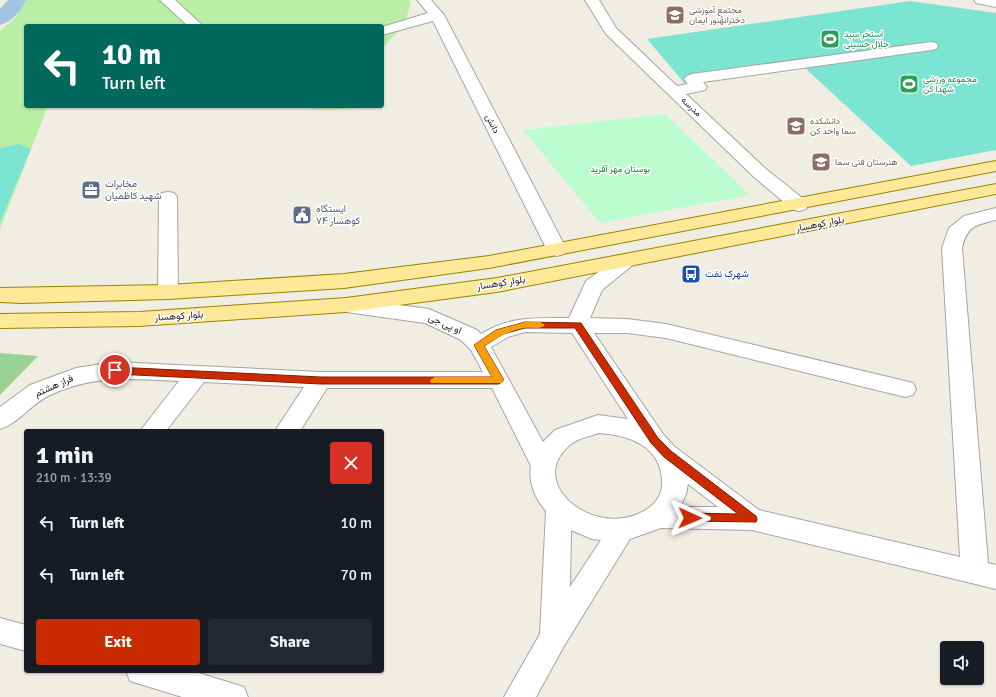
<!DOCTYPE html>
<html lang="en">
<head>
<meta charset="utf-8">
<style>
	:root { --surface:#171b24; --page:#242831; --text:#f1f3f6; --muted:#9ea1a6; --accent:#cb2b00 }
	body { margin:0; font-family:Signika,Vazirmatn,sans-serif; background:var(--page); color:var(--text); height:100vh; display:flex; flex-direction:column; font-size:15px; white-space:nowrap }
	* { box-sizing:border-box; margin:0 }
	p { font-size:13px; color:var(--muted) }
	.icon { flex:none; width:22px; height:22px; fill:none; stroke:currentColor; stroke-width:2; stroke-linecap:round; stroke-linejoin:round }
	.map { position:relative; flex:1; overflow:hidden }
	.panel { position:absolute; left:24px; top:429px; width:360px; height:244px; display:flex; flex-direction:column; background:var(--surface); border-radius:4px; box-shadow:0 1px 3px #0004 }
	.panel>* { flex:none }
	.banner { position:absolute; left:24px; top:24px; width:360px; height:84px; border-radius:4px; box-shadow:0 1px 3px #0004; background:#00695c; color:#fff; overflow:hidden }
	.fabs { position:absolute; left:940px; top:641px; display:grid; gap:8px }
	.fabs a { display:grid; place-items:center; width:44px; height:44px; border-radius:4px; background:var(--surface); box-shadow:0 1px 3px #0004; font-size:20px }
	.pin { position:absolute; display:grid; place-items:center; width:34px; height:34px; color:#fff; margin:-17px; border:2px solid #fff; border-radius:50%; box-shadow:0 1px 4px #0007 }
	.me { position:absolute; width:44px; margin:-22px; rotate:91deg; stroke-linejoin:round; filter:drop-shadow(0 0 3px #0008) }
	.turn { display:flex; align-items:center; gap:14px; height:84px; padding:0 12px; font-size:18px }
	.turn .icon { width:52px; height:52px; stroke-width:2.5 }
	.turn b { display:block; font-size:28px; line-height:34px }
	.round { display:grid; place-items:center; flex:none; width:42px; height:42px; border-radius:4px; background:var(--page) }
	.headline { display:flex; align-items:center; justify-content:space-between; height:68px; padding:0 12px }
	h1 { font-size:24px; font-weight:700; line-height:30px }
	.action { display:flex; gap:8px; margin-top:auto; padding:8px 12px }
	.action a { flex:1; height:46px; border-radius:4px; background:var(--accent); color:#fff; font-size:16px; font-weight:700; line-height:46px; text-align:center }
	.action a+a { background:var(--page); color:var(--text) }
	ul { padding:0; list-style:none }
	li { display:flex; align-items:center; gap:12px; height:52px; padding:0 12px }
	li div { flex:1 }
	li b { display:block; font-size:15px }
	li em { font-style:normal }
	.map>svg:first-child { display:block }
</style>
</head>
<body>
<div class="map">
<svg width="996" height="697" viewBox="0 0 996 697">
	<rect width="100%" height="100%" fill="#f0eee3"/>
	<path fill="#b9eea5" d="M23 0H409L411 2 405 23 382 49V26H26V106H48L0 229V31L17 16Z
		M310 106H363V108L313 110Z"/>
	<path fill="#99d294" d="M0 353 38 356 0 395Z"/>
	<path fill="#bcfdcf" d="M665 114 750 195 600 223 523 130Z"/>
	<path fill="#7be5d2" d="M910 1 996 13V150L911 166 804 67 686 85 647 39Z
		M19 144 31 149 0 222V148Z"/>
	<g fill="none" stroke-linecap="round" stroke-linejoin="round">
		<path fill="#a0c4e1" fill-rule="evenodd" d="M8 0H26C21 11 12 22 0 25V9Z"/>
		<defs>
			<path id="minor" d="M160 0H175L203 26H188Z
				M417 0H431L444 15 567 250 564 254 557 256 550 254 547 250 433 21 382 35V27L428 13Z
				M585 0H599L616 28 677 86 688 84 684 79 687 76 692 74 931 42 936 43 938 46 936 49 931 50 703 82 707 87 705 90 686 94 766 169 806 201 808 205 806 209 799 211 792 209 754 177 606 34Z
				M974 0H996V7L976 3Z
				M168 192 174 193 177 197 178 292 175 297 168 299 161 297 158 292 159 197 162 193Z
				M996 208V220C975 225 967 226 962 248L988 563 996 565V589L752 530 661 528 630 539 564 646 536 697H504L540 634 546 511C535 499 528 481 531 466L492 388H327L300 431H275L304 387 204 382 166 431H140L179 381C130 379 94 374 48 396 30 405 19 423 0 429V407L30 385 76 368 115 362 321 372H483L471 350 461 340 425 323 346 312 339 310 336 305 339 300 346 298 429 309 477 330 481 334C509 316 537 318 569 318L586 281 620 256 627 254 634 256 637 260 634 264 602 290 590 318 627 319 666 324 905 381 913 383 916 389 913 395 905 397 666 338 627 333H594L663 434 675 447 759 510 960 557 942 248 949 228 964 216ZM525 332 572 333 628 419 598 415 555 430 543 442 491 347 508 337ZM599 433C629 435 661 446 662 481 663 491 658 501 650 507 601 544 521 485 571 444 578 438 591 436 599 433ZM688 484 718 507H680L686 494ZM571 530 592 539 601 540 570 587Z
				M0 618 26 625V651L0 644Z
				M126 671H192L244 687 248 697H182L130 681Z"/>
			<path id="major" d="M996 161V171L489 268 344 288 168 299 22 303 0 302V288L168 285 344 274 489 256Z
				M996 184V194L497 292 346 312 139 326 0 328V314L139 312 346 298 497 278Z"/>
		</defs>
		<use href="#minor" stroke="#a5a5a5" stroke-width="2"/>
		<use href="#major" stroke="#978500" stroke-width="2"/>
		<use href="#minor" fill="#fff" fill-rule="evenodd"/>
		<use href="#major" fill="#ffe898" fill-rule="evenodd"/>
	</g>
	<path fill="#cb2b00" stroke="#841c00" d="M525 322 581 323 658 438 671 451 756 516 757 519 756 522 686 521 684 518 686 514 690 513 738 514 664 457 651 443 575 328H525L503 334 484 346 504 380 499 384H321L115 374 110 370 115 367 321 377H492L474 345 496 330Z"/>
	<path fill="#f59e0b" d="M525 322H540L545 325C540 330 531 327 524 328 508 331 497 338 484 346L504 380 502 383H431L430 380 435 377H492L474 345 496 330Z"/>
	<defs>
		<symbol id="school-square" viewBox="-11 -11 22 22"><rect x="-9" y="-9" width="18" height="18" rx="4" fill="#8d6e63" stroke="#fff"/><path d="M0-5L7-2L0 1L-7-2ZM-4 1L0 2.5L4 1V4Q0 6-4 4Z" fill="#fff"/></symbol>
		<symbol id="stadium-square" viewBox="-11 -11 22 22"><rect x="-9" y="-9" width="18" height="18" rx="4" fill="#2e9e5b" stroke="#fff"/><path d="M0-5a6.5 5 0 1 0 0 10a6.5 5 0 1 0 0-10ZM-3.5-1.8h7v3.6h-7Z" fill="#fff"/></symbol>
		<symbol id="university-square" viewBox="-11 -11 22 22"><rect x="-9" y="-9" width="18" height="18" rx="4" fill="#8d6e63" stroke="#fff"/><path d="M0-5L7-2L0 1L-7-2ZM-4 1L0 2.5L4 1V4Q0 6-4 4Z" fill="#fff"/></symbol>
		<symbol id="office-square" viewBox="-11 -11 22 22"><rect x="-9" y="-9" width="18" height="18" rx="4" fill="#5c6f8a" stroke="#fff"/><path d="M-6-3h4V-5.5h4V-3h4V5H-6ZM-1-4.5V-3h2v-1.5ZM-6 0V1H6V0Z" fill="#fff"/></symbol>
		<symbol id="civic-square" viewBox="-11 -11 22 22"><rect x="-9" y="-9" width="18" height="18" rx="4" fill="#5c6f8a" stroke="#fff"/><path d="M-.6-6.5H3V-4.5H.6V-3L4-1V1h2V6H-6V1h2V-1L-.6-3ZM-1.2 2.5V6h2.4V2.5Z" fill="#fff"/></symbol>
		<symbol id="bus-square" viewBox="-11 -11 22 22"><rect x="-9" y="-9" width="18" height="18" rx="4" fill="#1a4fb4" stroke="#fff"/><path d="M-5-6H5V4H4V6H2V4H-2V6H-4V4H-5ZM-3.5-4V0h7V-4ZM-3.5 1.2v1.5H-2V1.2ZM2 1.2v1.5H3.5V1.2Z" fill="#fff"/></symbol>
	</defs>
	<g fill-rule="evenodd">
		<use href="#school-square" x="664" y="4" width="22" height="22"/>
		<use href="#stadium-square" x="819" y="28" width="22" height="22"/>
		<use href="#stadium-square" x="898" y="73" width="22" height="22"/>
		<use href="#university-square" x="785" y="115" width="22" height="22"/>
		<use href="#school-square" x="810" y="151" width="22" height="22"/>
		<use href="#office-square" x="80" y="179" width="22" height="22"/>
		<use href="#civic-square" x="291" y="204" width="22" height="22"/>
		<use href="#bus-square" x="680" y="263" width="22" height="22"/>
	</g>
	<g text-anchor="middle" dominant-baseline="central" stroke-width="3" stroke-linejoin="round" paint-order="stroke">
		<g font-size="9" fill="#785e54" stroke="#fff" text-anchor="start">
			<text x="689" y="10">مجتمع آموزشی<tspan x="689" dy="10">دخترانهٔنور ایمان</tspan></text>
			<text x="810" y="121">دانشکده<tspan x="810" dy="10">سما واحد کن</tspan></text>
			<text x="835" y="162">هنرستان فنی سما</text>
		</g>
		<g font-size="9" fill="#27864d" stroke="#fff" text-anchor="start">
			<text x="844" y="34">استخر سید<tspan x="844" dy="10">جلال حسینی</tspan></text>
			<text x="923" y="79">مجموعه ورزشی<tspan x="923" dy="10">شهدا کن</tspan></text>
		</g>
		<g font-size="9" fill="#1e1e1e" stroke="#fff">
			<text transform="translate(691 107) rotate(43)">مدرسه</text>
			<text transform="translate(492 124) rotate(63)">دانش</text>
		</g>
		<g font-size="9" fill="#038429" stroke="#fff">
			<text x="620" y="169">بوستان مهر آفرید</text>
		</g>
		<g font-size="10" fill="#4e5e75" stroke="#fff" text-anchor="start">
			<text x="105" y="184">مخابرات<tspan x="105" dy="12">شهید کاظمیان</tspan></text>
			<text x="316" y="209">ایستگاه<tspan x="316" dy="12">۷۴ کوهسار</tspan></text>
		</g>
		<g font-size="10" fill="#1e1e1e" stroke="#fff">
			<text transform="translate(820 224) rotate(-11)">بلوار کوهسار</text>
			<text transform="translate(501 283) rotate(-9)">بلوار کوهسار</text>
			<text transform="translate(179 316) rotate(-4)">بلوار کوهسار</text>
			<text transform="translate(445 324) rotate(24)">او پی جی</text>
			<text transform="translate(54 386) rotate(-24)">فراز هشتم</text>
		</g>
		<g font-size="10" fill="#164399" stroke="#fff" text-anchor="start">
			<text x="705" y="274">شهرک نفت</text>
		</g>
	</g>
</svg>
<div class="fabs">
<a><svg class="icon" aria-label="sound" viewBox="0 0 24 24"><path d="M4 9h4l5-4v14l-5-4H4zM17 9q2 3 0 6"/></svg></a>
</div>
<div class="pin" style="left:115px;top:370px;background:#d93025"><svg class="icon" aria-label="arrive" viewBox="0 0 24 24"><path d="M6 21V4h12l-3 4 3 4H6"/></svg></div>
<svg class="me" style="left:690px;top:518px" viewBox="-20 -20 40 40"><path d="M0-17L14 15 0 8-14 15z" fill="#cb2b00" stroke="#fff" stroke-width="4"/></svg>
<div class="banner">
<div class="turn"><svg class="icon" aria-label="left" viewBox="0 0 24 24"><path d="M17 20v-9H6M10 6l-5 5 5 5"/></svg><div><b>10 m</b>Turn left</div></div>
</div>
<section class="panel">
<div class="headline"><div><h1>1 min</h1><p>210 m · 13:39</p></div><a class="round" style="background:#d93025;color:#fff"><svg class="icon" aria-label="close" viewBox="0 0 24 24"><path d="M6 6l12 12M18 6L6 18"/></svg></a></div>
<ul>
<li><svg class="icon" aria-label="left" viewBox="0 0 24 24"><path d="M17 20v-9H6M10 6l-5 5 5 5"/></svg><div><b>Turn left</b></div><em>10 m</em></li>
<li><svg class="icon" aria-label="left" viewBox="0 0 24 24"><path d="M17 20v-9H6M10 6l-5 5 5 5"/></svg><div><b>Turn left</b></div><em>70 m</em></li>
</ul>
<div class="action"><a>Exit</a><a>Share</a></div>
</section>
</div>
</body>
</html>
